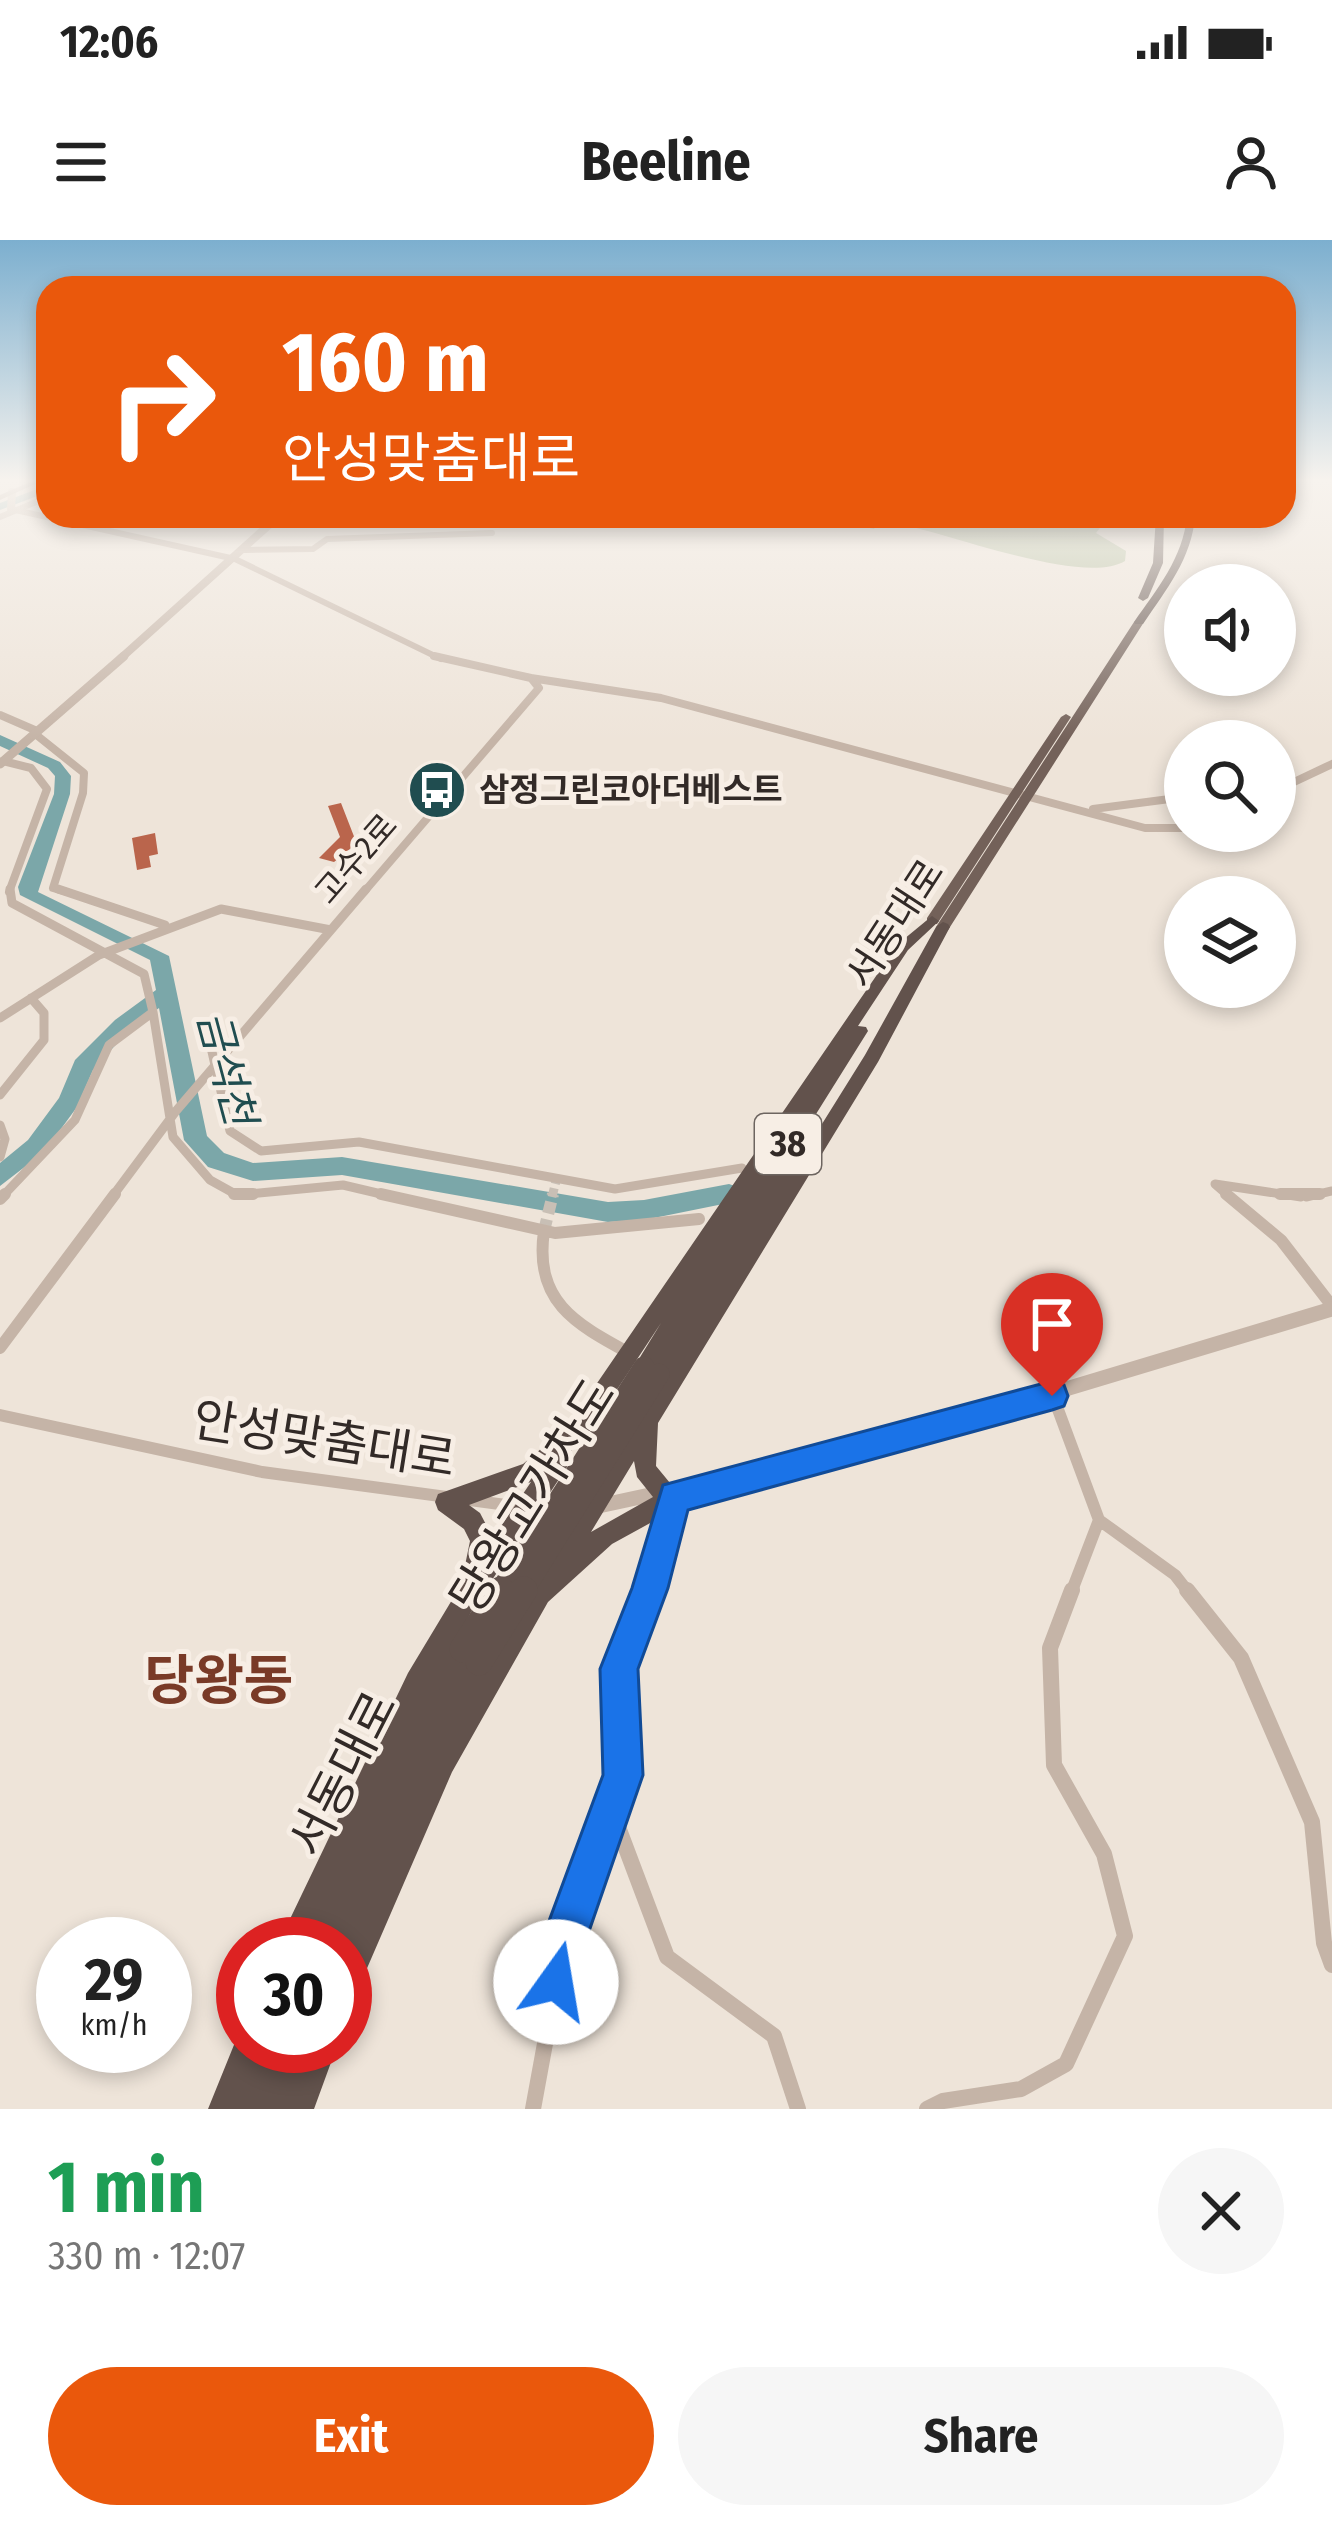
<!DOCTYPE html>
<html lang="en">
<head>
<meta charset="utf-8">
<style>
	:root { --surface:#fff; --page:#f6f6f6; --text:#222; --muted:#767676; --accent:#ea580c }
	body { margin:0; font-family:"Fira Sans Condensed","Noto Sans KR",sans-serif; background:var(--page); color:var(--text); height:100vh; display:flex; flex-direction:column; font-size:45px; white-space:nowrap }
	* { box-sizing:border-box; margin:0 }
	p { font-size:39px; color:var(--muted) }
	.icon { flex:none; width:66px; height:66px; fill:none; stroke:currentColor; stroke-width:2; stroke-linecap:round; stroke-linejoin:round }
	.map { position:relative; height:1869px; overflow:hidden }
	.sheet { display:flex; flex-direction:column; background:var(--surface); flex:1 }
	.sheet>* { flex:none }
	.hud { position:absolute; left:36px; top:36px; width:1260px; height:252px; border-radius:36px; box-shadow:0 6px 18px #0003; background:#ea580c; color:#fff; overflow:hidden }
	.buttons { position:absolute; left:1164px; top:324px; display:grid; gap:24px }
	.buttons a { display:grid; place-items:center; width:132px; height:132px; border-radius:50%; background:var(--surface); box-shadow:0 6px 18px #0003; font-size:60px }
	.speed { position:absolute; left:36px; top:1677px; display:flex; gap:24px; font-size:60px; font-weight:700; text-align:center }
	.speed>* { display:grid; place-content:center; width:156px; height:156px; border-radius:50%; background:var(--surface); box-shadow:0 6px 18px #0003; line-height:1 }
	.speed small { font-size:30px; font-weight:400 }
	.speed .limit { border:18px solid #d22; background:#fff; color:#111 }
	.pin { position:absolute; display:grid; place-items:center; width:102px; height:102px; color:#fff; margin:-123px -51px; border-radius:50% 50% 50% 0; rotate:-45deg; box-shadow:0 0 12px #0007 }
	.pin .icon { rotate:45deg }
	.me { position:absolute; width:132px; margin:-66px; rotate:13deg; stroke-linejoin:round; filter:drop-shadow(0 0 9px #0008) }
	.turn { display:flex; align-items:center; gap:42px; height:252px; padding:0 48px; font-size:54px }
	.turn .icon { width:156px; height:156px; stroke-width:2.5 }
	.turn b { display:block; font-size:84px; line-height:102px }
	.round { display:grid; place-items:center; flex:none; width:126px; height:126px; border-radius:63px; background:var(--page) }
	.headline { display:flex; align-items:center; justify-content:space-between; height:204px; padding:0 48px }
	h1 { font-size:72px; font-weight:700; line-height:90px; color:#1e9e55 }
	.primary-button { display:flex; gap:24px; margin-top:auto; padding:24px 48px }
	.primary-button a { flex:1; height:138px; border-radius:72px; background:var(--accent); color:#fff; font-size:48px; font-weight:700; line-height:138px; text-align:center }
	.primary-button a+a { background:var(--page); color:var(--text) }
	.status { display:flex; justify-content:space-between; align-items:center; height:84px; padding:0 60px; background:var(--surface); direction:ltr }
	.status svg { height:33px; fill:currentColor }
	header { display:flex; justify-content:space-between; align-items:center; height:156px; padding:0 48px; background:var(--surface); font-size:54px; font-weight:700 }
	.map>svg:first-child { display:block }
</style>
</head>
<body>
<div class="status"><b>12:06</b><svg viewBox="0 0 49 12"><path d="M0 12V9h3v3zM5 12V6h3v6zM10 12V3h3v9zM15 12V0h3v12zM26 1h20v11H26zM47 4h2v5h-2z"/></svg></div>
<header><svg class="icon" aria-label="menu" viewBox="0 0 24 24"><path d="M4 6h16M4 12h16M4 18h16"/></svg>Beeline<svg class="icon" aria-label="person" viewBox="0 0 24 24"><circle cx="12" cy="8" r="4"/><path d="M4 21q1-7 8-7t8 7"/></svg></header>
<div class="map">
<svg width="1332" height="1869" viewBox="0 0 1332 1869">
	<rect width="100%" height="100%" fill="#eee4d9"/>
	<path fill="#b1bc9b" d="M818 276H1109L1096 293 1126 311 1125 321C1080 348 933 286 879 280L874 289Z"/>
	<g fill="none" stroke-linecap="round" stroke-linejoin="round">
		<path fill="#7ba7a9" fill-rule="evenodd" d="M48 245V252L0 270V263Z
			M0 495 60 522 71 536 70 554 38 652 169 716 207 896 224 913 253 923 342 917 608 962 644 960 729 944 738 947 741 954 738 961 644 980 608 982 342 935 253 941 208 927 184 900 159 768 129 790 93 830 77 867 44 912 0 946V923L28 900 59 858 75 820 115 780 156 750 150 720 20 655 18 647 54 554 55 536 48 528 0 506Z"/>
	</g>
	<path fill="#ba654c" d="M341 563 355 599 351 603 356 604 334 622 319 618 340 597 328 566Z
		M155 593 158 614 149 616 151 627 137 630 132 598Z"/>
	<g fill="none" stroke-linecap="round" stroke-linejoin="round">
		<path stroke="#c8bfb5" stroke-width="9" stroke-dasharray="9 4.5" stroke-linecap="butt" d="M552 957 557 937"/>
		<path stroke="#c8bfb5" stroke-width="12" stroke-dasharray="12 6" stroke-linecap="butt" d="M544 991 553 954"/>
		<path stroke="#c5b4a7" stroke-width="6" d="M11 269 235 319 441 419
			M0 277 48 257
			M245 310 313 309 327 299 492 293"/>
		<path stroke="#c5b4a7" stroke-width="8" d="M531 438 661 458 1145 588H1185
			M0 475 37 491
			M34 493 84 533 83 553 53 648 67 652
			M3 521 31 528 47 549 9 652
			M1275 551 1332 524
			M1093 569 1185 557
			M364 652 539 448 531 438 434 416"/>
		<path stroke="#c5b4a7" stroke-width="9" d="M58 649 165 685
			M153 772 173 897 210 940 237 955 343 945 394 957
			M0 778 99 715 221 669 331 690
			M210 803 230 891 261 911 359 902 615 949 742 928
			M0 855 44 800V773L31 758
			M0 885 5 899 0 917
			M2 957 75 880 109 805 153 772 144 734 12 663 10 649
			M112 957 176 871 366 649
			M1230 957 1215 944 1301 957
			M1306 957 1332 951"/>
		<path stroke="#c5b4a7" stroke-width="12" d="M234 954H253
			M381 954 555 993 699 979
			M1226 954 1281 1000 1332 1066
			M1280 954H1320
			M0 959 5 954
			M544 991C534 1061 574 1083 629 1113
			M0 1108 115 954
			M1053 1156 1099 1280 1175 1335 1189 1353
			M0 1175 262 1232 528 1268
			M648 1353 674 1260
			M1071 1353 1099 1280"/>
		<path stroke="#c5b4a7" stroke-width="16" d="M650 1350 619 1429 623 1535 612 1571 667 1717 774 1796 798 1869
			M1187 1350 1241 1418 1312 1582 1324 1703 1332 1725
			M533 1869 564 1700 612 1571
			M927 1869 943 1861 1021 1849 1066 1824 1125 1696 1104 1614 1054 1525 1050 1408 1072 1350"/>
		<path stroke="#c5b4a7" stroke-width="8" d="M11 269 12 252
			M120 419 279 276"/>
		<path stroke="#c5b4a7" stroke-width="9" d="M0 524 124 416"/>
		<path stroke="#c5b4a7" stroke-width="15" d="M594 1267 873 1207 1332 1069"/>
		<path fill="#988479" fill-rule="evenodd" d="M37 239H46L0 260V255Z"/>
		<path fill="#736159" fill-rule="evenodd" d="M1139 379 1144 382 950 687 948 690H938L936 687 1134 382Z
			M1066 474 1071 477 937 684H927V678L1061 477Z"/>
		<path fill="#62524c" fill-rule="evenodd" d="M1156 276H1164L1163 323 1148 358 1143 361 1138 358 1153 323Z
			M1187 276H1195C1192 318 1166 350 1143 384H1135L1134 382C1157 349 1183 318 1187 276Z
			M932 676 939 681 908 710 858 786 866 787 868 791 801 898 812 900 865 815 936 687 943 682 948 684 950 687 878 822 658 1183 656 1226 670 1243 683 1249 686 1257 683 1265 612 1304 548 1362 452 1532 355 1756 345 1761V1704H278L408 1433 461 1345 470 1301 464 1289 438 1270 435 1262 438 1254 523 1224 567 1187 898 704ZM661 1083 634 1127 637 1134 649 1135 652 1141 659 1143 544 1326 541 1337 532 1346 490 1418 488 1413 479 1410 474 1412 472 1400 463 1397 456 1400 485 1346 490 1343 571 1221 572 1210 583 1201ZM634 1221 637 1237 653 1257 591 1292ZM531 1242 493 1298 480 1273 469 1265Z
			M243 1793V1806H337L314 1869H208L238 1795Z"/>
		<path stroke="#62524c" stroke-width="21" d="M499 1353 644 1127
			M522 1353 659 1134"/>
		<path stroke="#62524c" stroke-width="27" d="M463 1409 501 1350
			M479 1422 524 1350"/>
	</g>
	<linearGradient id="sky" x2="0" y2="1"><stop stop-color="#7cafcf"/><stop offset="0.48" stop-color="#f7f3ee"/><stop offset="1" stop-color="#f7f3ee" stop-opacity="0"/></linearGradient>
	<rect width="1332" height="501" fill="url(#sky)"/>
	<path fill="#1a73e8" stroke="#114b97" stroke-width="3" d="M1052 1141 1064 1145 1068 1156 1064 1166 1052 1170 688 1270 668 1348 638 1429 643 1535 586 1700 572 1758 556 1764 541 1758 534 1742 542 1700 603 1535 600 1429 632 1348 663 1245Z"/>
	<defs>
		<symbol id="bus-disc" viewBox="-11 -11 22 22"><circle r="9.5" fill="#204d50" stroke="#f7eee5"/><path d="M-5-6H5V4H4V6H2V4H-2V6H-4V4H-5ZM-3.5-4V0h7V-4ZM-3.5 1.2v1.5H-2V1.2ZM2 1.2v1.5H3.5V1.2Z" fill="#fff"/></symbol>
	</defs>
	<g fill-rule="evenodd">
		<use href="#bus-disc" x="404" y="517" width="66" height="66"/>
	</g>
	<g text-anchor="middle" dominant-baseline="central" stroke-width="10" stroke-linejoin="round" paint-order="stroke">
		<g font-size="33" font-weight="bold" fill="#322a27" stroke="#f7eee5" text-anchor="start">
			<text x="479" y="550">삼정그린코아더베스트</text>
		</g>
		<g font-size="33" fill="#322a27" stroke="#f7eee5">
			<text transform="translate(356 619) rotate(-49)">고수2로</text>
		</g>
		<rect fill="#f7eee5" stroke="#6d6560" stroke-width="3" x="755" y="874" width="66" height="60" rx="9"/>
		<g font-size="36" font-weight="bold" fill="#322a27">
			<text x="788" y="904">38</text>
		</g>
		<g font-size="39" fill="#322a27" stroke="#f7eee5">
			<text transform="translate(895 684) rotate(-57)">서동대로</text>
		</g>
		<g font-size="42" font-style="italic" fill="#204d50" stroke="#f7eee5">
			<text transform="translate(226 828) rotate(75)">금석천</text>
		</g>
		<g font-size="48" fill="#322a27" stroke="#f7eee5">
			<text transform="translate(324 1200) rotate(9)">안성맞춤대로</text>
			<text transform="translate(533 1256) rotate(-58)">당왕고가차도</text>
			<text transform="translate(343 1534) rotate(-63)">서동대로</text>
		</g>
		<g font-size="54" font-weight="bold" fill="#793a27" stroke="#f7eee5">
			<text x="219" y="1441">당왕동</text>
		</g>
	</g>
</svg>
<div class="buttons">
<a><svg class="icon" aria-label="sound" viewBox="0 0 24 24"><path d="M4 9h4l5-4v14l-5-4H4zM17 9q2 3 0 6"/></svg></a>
<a><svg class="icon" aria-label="search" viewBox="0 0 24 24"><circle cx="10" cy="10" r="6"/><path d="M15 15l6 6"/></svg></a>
<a><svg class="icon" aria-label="layers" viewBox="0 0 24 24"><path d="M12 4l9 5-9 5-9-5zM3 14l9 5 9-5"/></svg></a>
</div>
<div class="speed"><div>29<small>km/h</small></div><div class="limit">30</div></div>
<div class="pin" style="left:1052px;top:1156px;background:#d93025"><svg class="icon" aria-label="arrive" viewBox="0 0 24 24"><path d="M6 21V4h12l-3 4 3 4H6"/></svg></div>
<svg class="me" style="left:556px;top:1742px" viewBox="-20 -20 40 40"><circle r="19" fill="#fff"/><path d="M0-13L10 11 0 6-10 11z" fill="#1a73e8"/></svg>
<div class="hud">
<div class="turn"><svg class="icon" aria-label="right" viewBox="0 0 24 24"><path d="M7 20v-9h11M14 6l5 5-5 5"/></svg><div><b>160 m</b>안성맞춤대로</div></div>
</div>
</div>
<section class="sheet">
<div class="headline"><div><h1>1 min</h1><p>330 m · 12:07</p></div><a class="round"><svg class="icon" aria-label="close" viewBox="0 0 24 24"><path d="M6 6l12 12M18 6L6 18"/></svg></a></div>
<div class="primary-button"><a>Exit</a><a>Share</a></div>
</section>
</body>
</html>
